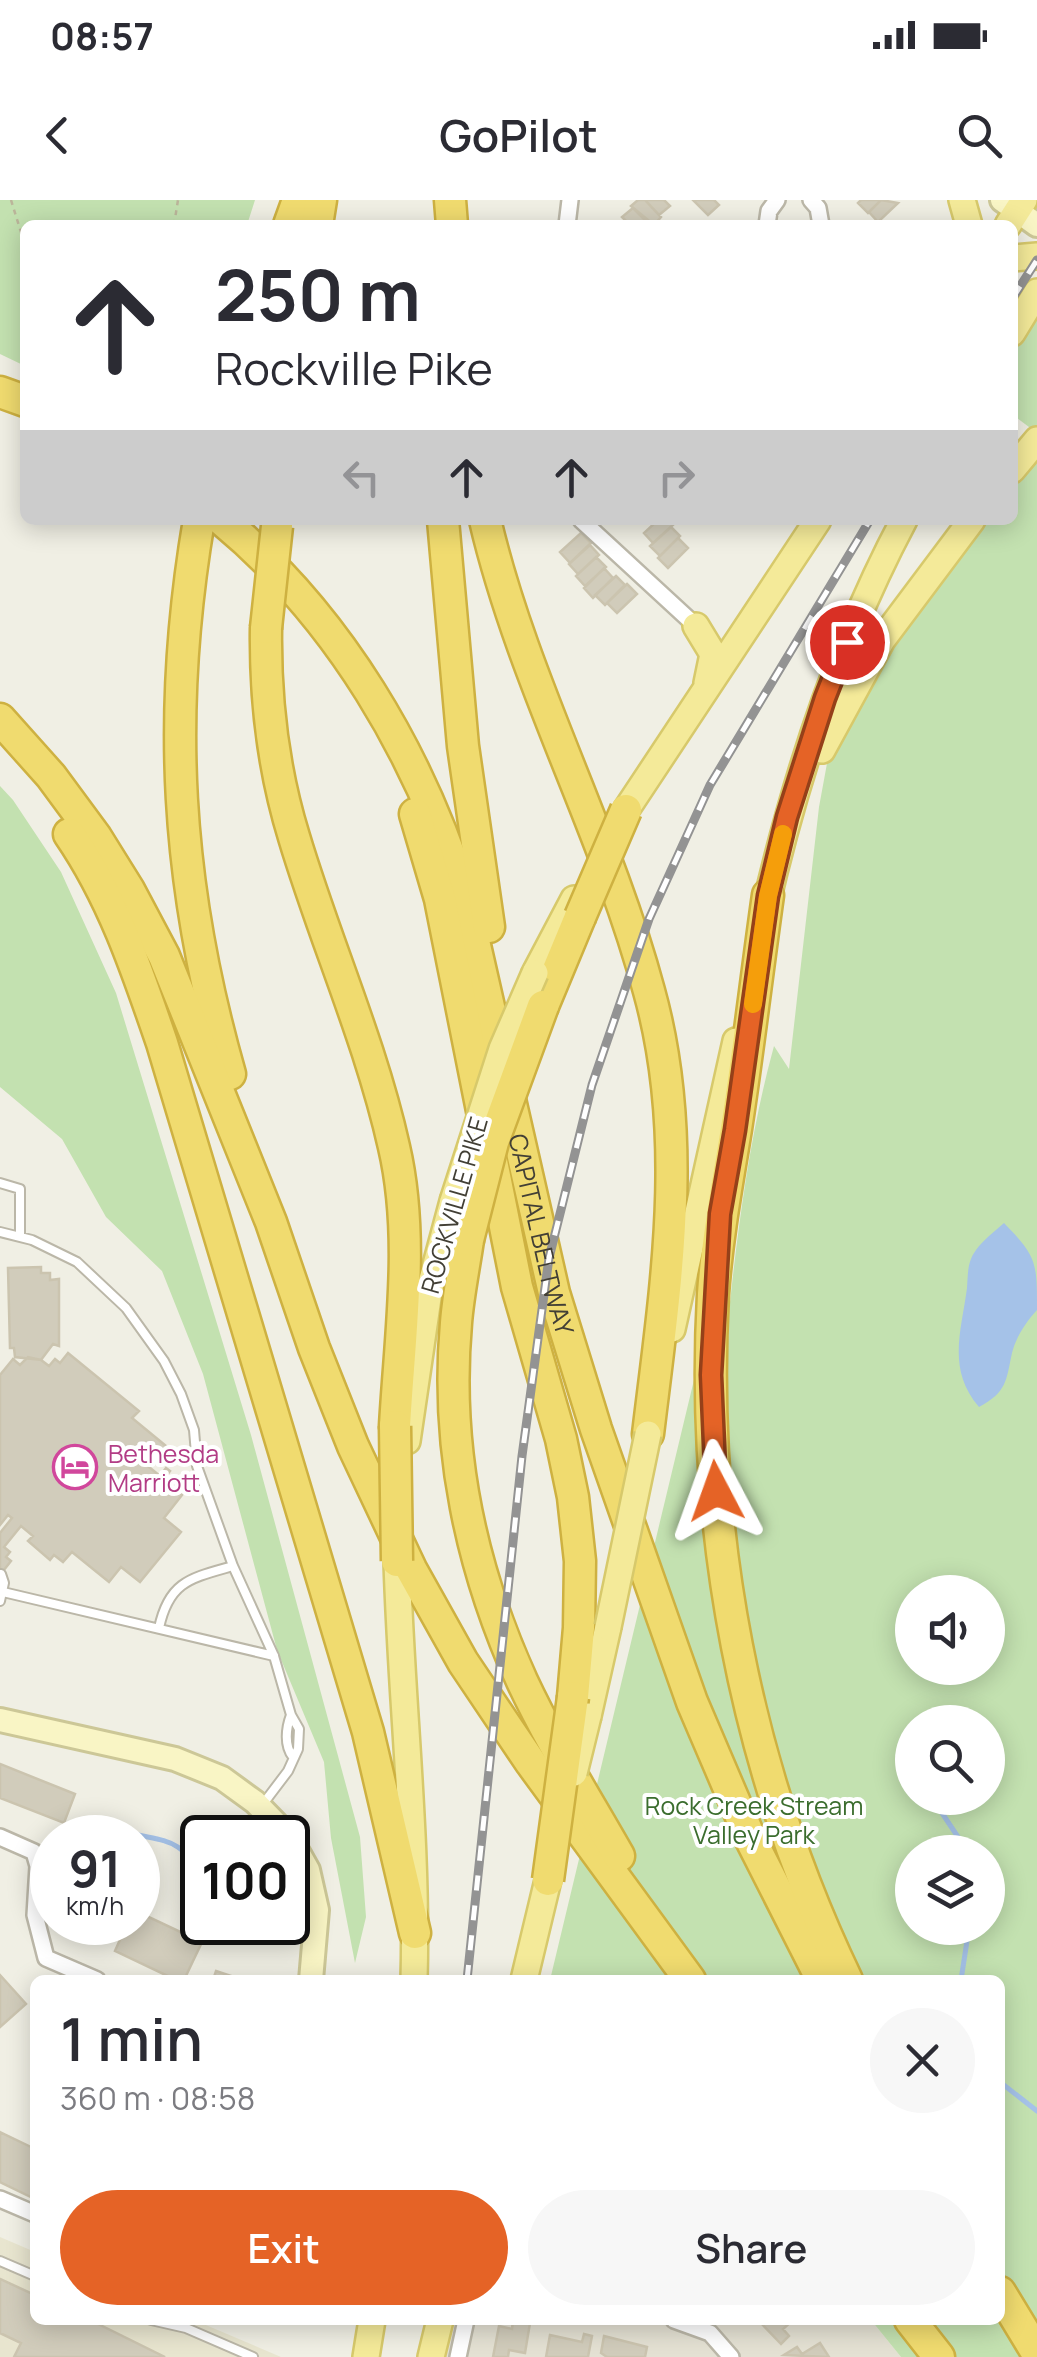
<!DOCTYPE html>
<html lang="en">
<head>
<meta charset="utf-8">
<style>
	:root { --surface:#fff; --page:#f7f7f7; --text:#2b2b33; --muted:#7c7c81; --accent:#e56326 }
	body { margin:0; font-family:Manrope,sans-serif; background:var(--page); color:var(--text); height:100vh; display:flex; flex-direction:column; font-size:38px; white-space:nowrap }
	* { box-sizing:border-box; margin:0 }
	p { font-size:32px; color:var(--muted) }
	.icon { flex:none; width:55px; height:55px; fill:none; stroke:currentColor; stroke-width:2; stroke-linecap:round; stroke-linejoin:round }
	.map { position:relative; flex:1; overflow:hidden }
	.drawer { position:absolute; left:30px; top:1775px; width:975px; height:350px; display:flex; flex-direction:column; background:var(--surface); border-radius:15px; box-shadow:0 5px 25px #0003 }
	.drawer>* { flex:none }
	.guide { position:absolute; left:20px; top:20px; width:998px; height:305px; border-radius:15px; box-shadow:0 5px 25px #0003; background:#fff; color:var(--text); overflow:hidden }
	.fabs { position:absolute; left:895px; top:1375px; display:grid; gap:20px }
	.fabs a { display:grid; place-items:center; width:110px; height:110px; border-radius:50%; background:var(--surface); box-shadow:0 5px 25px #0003; font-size:50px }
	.speed { position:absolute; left:30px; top:1615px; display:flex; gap:20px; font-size:50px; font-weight:700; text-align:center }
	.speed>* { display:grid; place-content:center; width:130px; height:130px; border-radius:50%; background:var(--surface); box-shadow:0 5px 25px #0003; line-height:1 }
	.speed small { font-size:25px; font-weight:400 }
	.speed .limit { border:5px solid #111; border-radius:15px; background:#fff; color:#111 }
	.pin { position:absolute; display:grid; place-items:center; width:85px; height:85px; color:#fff; margin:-42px; border:5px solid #fff; border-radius:50%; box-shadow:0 2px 10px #0007 }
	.me { position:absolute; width:110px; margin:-55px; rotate:356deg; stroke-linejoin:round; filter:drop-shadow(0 0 8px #0008) }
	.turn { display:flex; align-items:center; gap:35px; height:210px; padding:0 30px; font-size:45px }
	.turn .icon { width:130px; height:130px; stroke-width:2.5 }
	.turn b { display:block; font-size:70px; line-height:85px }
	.lanes { display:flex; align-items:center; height:95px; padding:0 30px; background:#0003; justify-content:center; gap:50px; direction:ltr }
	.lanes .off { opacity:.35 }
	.round { display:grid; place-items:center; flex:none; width:105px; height:105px; border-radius:52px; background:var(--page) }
	.headline { display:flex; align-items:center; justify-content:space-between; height:170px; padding:0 30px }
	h1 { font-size:60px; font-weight:600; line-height:75px }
	.cta { display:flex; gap:20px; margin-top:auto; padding:20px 30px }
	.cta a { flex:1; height:115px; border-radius:60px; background:var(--accent); color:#fff; font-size:40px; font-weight:600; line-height:115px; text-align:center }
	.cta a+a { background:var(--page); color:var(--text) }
	.status { display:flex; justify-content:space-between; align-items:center; height:70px; padding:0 50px; background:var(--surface); direction:ltr }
	.status svg { height:28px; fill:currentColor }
	header { display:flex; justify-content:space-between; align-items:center; height:130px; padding:0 30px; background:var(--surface); font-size:45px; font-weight:600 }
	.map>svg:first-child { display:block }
</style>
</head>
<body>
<div class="status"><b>08:57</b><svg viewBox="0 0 49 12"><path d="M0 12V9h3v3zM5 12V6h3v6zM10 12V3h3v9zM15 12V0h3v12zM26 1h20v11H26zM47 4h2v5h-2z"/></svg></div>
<header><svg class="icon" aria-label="back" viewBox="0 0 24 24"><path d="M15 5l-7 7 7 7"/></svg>GoPilot<svg class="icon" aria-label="search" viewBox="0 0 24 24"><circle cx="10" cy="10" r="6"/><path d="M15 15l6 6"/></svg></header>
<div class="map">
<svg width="1037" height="2157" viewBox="0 0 1037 2157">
	<rect width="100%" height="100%" fill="#f0efe4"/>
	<path fill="#e4e1d3" d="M440 2120H871L901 2157H431Z"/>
	<path fill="#e8e5cf" d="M0 2037 35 2052V2120H194L281 2157H0Z"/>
	<path fill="#c3e1b0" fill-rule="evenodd" d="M0 0H255L247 25H25V166L0 154Z
		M1037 117V233L1013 215V154Z
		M1037 263V2157H901L871 2120H1000V1780H550L699 1159 724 1158C735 1053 746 948 774 846L789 869 819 607 828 558 885 420 912 378 961 320H1012L1013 276ZM912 1392H988V1468H912ZM912 1522H988V1598H912ZM912 1652H988V1728H912Z
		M0 586 13 600 61 672 116 793 251 1235 360 1637 366 1717 355 1763 331 1638 324 1562 277 1450 203 1174 162 1071 106 1017 62 939 0 887Z"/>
	<path fill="#a5c2e8" d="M1004 1023C1037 1057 1037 1062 1037 1110 1026 1122 1016 1137 1012 1153 1006 1181 1007 1192 979 1207 947 1169 961 1133 967 1088 968 1075 967 1062 976 1050 983 1040 995 1031 1004 1023Z"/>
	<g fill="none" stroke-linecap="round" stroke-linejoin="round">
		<path stroke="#a5c2e8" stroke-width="5" d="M932 1598 968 1652
			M113 1627C154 1645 181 1629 202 1680
			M247 1722H253
			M269 1722 281 1731
			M961 1780 969 1728
			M1000 1882 1037 1911"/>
	</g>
	<path fill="#d1ccbb" stroke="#cbc4af" stroke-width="2.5" d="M638 0H645L661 17 654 25 631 6Z
		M645 0H664L670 6 659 15Z
		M693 0H714L719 5 708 15Z
		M861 0H881L868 13 858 3Z
		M881 0 898 3 878 22 869 12Z
		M633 8 650 25H630L622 17Z
		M658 320H670L674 324 653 343 644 333Z
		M671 327 680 336 660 356 650 346Z
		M581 333 591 343 570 363 560 352Z
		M678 338 688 348 668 368 658 358Z
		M590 345 599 355 578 374 569 364Z
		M596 357 606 367 585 386 576 376Z
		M604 368 613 378 593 398 584 388Z
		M616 376 625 385 605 405 595 395Z
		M627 384 637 394 617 413 607 403Z
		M41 1067V1073H50V1080L59 1079V1146L53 1144 41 1160 15 1157 14 1148H10L8 1068Z
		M68 1153 139 1211 132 1218 166 1246 149 1267 160 1276 166 1268 170 1271 163 1280 182 1295 164 1318 181 1332 140 1382 121 1367 109 1382 72 1352 63 1362 54 1355 50 1360 28 1341 33 1336 21 1326 4 1347 10 1352 6 1357 11 1361 0 1375V1333L12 1318 8 1315 0 1325V1175L13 1159 20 1165 28 1157 41 1160 49 1166 55 1159 60 1163Z
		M0 1564 75 1594 64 1623 0 1598Z
		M138 1712 202 1742 184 1780H176L115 1751 128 1722H138Z
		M216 1771 243 1780H213Z
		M0 1775 26 1804 0 1827Z
		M0 1932 35 1949V1999L0 1982Z
		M0 2079 35 2095V2120H90L165 2157H14L21 2143 0 2133Z
		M513 2120 530 2123 525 2153 509 2150 508 2157H493L499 2126 512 2129Z
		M758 2120H793L783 2129 789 2136 781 2144Z
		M584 2134 592 2136 588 2157H546L550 2135 582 2142Z
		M604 2136 647 2147 645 2157H607L601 2153Z
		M820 2143 829 2157 784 2155 797 2147 802 2154Z"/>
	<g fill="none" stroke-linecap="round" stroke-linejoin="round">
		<defs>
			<path id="lane" d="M0 983 20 989V1036
				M0 1032 32 1040 77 1062 126 1108 164 1161 181 1194 194 1230 197 1266 233 1366 274 1456 291 1515 299 1529 298 1549 288 1571 263 1604
				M3 1392 274 1456
				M0 1401 4 1383 1 1374
				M159 1428C169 1381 191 1378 233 1366
				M291 1515C286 1528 284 1546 293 1557
				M0 2061 35 2076
				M151 2120 186 2128 253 2157"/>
			<path id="street" d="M811 0 818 8 821 25
				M567 25 570 0
				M767 25 769 11 777 0
				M581 320 696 426
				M0 1637 34 1652 38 1666 35 1715 46 1758 97 1780
				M0 1999 35 2014
				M674 2120 710 2133 731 2157
				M458 2157 466 2120"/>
			<path id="secondary" d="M1002 0 1037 25
				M0 1520 175 1559 222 1578 255 1602 290 1638 308 1670 317 1710 311 1780"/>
			<path id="primary" d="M962 0 969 25
				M1008 25 1024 0
				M1012 58 1037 56
				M1012 133 1037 92
				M1012 270 1037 240
				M696 426 713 454 707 483
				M822 550 882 440 972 320
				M626 610 818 320
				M764 714C795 578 838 444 904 320
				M535 773 574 699
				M672 1129 736 841
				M407 1241 429 1091 453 1001
				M397 1361C401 1501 418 1640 414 1780
				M588 1516 608 1427
				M524 1780 548 1680
				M366 2157 372 2120
				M431 2157 440 2120"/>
			<g id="highway">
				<path d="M450 0 452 25"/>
				<path d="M289 25 298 0"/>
				<path d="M317 25 321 0"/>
				<path d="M0 192 25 201"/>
				<path d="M199 320C166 514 176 685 230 874"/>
				<path id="s1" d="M222 320C339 417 419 554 464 697L554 1093 596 1229 692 1502 751 1640 822 1780"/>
				<path d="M443 320 463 546 489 727"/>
				<path d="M485 320C523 482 606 631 649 791 690 938 666 1085 648 1234"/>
				<path d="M266 428C265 498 273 569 294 637 325 741 370 840 394 947 415 1037 400 1135 395 1226"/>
				<path d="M0 519 51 576 96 637 129 690 164 756 271 1022 314 1148 353 1246 411 1369 463 1462 531 1563 690 1780"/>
				<path d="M415 614 440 699 517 1087 561 1239 573 1297 580 1361 579 1428 573 1497"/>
				<path d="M69 634C113 698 137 770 162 843L368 1532 415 1733"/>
				<path d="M768 695C757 773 748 851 736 929 727 984 717 1038 713 1094 700 1329 745 1568 847 1780"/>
				<path d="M543 806 580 717"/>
				<path d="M468 1040C464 1068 458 1096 456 1123 445 1247 471 1369 522 1481 550 1541 586 1598 619 1656"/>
				<path d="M1000 2092 1037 2153"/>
				<path d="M910 2120 939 2157"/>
			</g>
		</defs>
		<use href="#lane" stroke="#bbb7a8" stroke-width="12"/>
		<use href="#street" stroke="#bbb7a8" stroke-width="20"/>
		<use href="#secondary" stroke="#ccc797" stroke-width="28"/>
		<use href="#primary" stroke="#d7c96b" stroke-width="30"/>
		<use href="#highway" stroke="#ceb141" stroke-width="35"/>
		<path stroke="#bbb59a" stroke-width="2.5" stroke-dasharray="5 5" stroke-linecap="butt" d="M11 0 25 45
			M174 25 178 0"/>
		<use href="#lane" stroke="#fff" stroke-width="8"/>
		<use href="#street" stroke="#fff" stroke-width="15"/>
		<use href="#secondary" stroke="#f9f5c5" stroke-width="22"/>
		<use href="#primary" stroke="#f4ea99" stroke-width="25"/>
		<use href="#highway" stroke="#f0db6f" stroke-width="30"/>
		<defs>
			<path id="rail" d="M1012 99 1037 60
				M467 1780 522 1256 549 1058 592 885 649 719 710 585 870 320"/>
		</defs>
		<use href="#rail" stroke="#939393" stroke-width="9"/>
		<use href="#rail" stroke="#fff" stroke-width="5" stroke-dasharray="15" stroke-linecap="butt"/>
		<defs>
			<path id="primary-bridge" d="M453 1001 502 849 535 773
				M608 1427 648 1234
				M574 1573 588 1516"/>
			<path id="highway-bridge" d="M266 428 277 326
				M580 717 626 610
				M468 1040 493 942 543 806
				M395 1226 397 1361
				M548 1680 573 1497"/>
		</defs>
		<use href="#primary-bridge" stroke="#d7c96b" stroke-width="30" stroke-linecap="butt"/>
		<use href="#highway-bridge" stroke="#ceb141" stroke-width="35" stroke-linecap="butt"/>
		<use href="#primary-bridge" stroke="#f4ea99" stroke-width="25"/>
		<use href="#highway-bridge" stroke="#f0db6f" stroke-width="30"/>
	</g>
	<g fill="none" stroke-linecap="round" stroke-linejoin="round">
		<defs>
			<path id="route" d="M716 1291 711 1175 720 1014 735 930 768 696 787 617 825 498 847 442"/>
		</defs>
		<use href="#route" stroke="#954019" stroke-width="25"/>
		<use href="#route" stroke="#e56326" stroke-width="18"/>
		<path stroke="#f59e0b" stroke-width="18" d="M753 804 768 696 783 634"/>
	</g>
	<defs>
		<symbol id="hotel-ring" viewBox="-11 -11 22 22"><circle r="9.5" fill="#fff" stroke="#d1479c" stroke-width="1.5"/><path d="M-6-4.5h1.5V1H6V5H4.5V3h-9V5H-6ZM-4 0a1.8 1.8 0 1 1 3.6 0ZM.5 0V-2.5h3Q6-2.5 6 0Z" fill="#d1479c"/></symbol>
	</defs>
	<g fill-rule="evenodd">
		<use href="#hotel-ring" x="50" y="1242" width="50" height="50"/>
	</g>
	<g text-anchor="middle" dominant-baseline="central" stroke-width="8" stroke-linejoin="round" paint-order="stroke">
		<g font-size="25" fill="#423f35" stroke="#fff">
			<text transform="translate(454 1005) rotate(-74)">ROCKVILLE PIKE</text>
			<text stroke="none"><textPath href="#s1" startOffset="800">CAPITAL BELTWAY</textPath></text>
		</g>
		<g font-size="25" fill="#b23c85" stroke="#fff" text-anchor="start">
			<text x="108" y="1253">Bethesda<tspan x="108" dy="29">Marriott</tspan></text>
		</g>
		<g font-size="25" fill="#3b6d2e" stroke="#fff">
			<text x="754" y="1605">Rock Creek Stream<tspan x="754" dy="29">Valley Park</tspan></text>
		</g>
	</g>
</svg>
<div class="fabs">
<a><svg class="icon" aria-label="sound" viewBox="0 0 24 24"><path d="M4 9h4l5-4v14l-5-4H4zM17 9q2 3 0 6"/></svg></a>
<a><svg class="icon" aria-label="search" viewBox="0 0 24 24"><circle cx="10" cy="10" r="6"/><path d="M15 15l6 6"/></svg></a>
<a><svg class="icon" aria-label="layers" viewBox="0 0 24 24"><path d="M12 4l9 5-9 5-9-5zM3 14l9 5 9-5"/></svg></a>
</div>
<div class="speed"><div>91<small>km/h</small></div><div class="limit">100</div></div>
<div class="pin" style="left:847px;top:442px;background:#d93025"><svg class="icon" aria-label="arrive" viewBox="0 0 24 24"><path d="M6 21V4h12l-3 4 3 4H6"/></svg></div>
<svg class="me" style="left:716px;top:1291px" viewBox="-20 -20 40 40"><path d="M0-17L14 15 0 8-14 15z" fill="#e56326" stroke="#fff" stroke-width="4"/></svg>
<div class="guide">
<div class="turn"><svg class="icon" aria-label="ahead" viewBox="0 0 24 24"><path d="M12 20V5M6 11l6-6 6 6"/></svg><div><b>250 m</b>Rockville Pike</div></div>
<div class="lanes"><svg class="icon off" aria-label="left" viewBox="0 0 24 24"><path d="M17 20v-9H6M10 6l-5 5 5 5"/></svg><svg class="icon" aria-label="ahead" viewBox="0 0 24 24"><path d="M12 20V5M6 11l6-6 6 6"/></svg><svg class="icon" aria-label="ahead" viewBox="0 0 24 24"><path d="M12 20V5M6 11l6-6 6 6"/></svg><svg class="icon off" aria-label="right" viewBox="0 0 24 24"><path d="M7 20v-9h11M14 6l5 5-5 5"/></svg></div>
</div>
<section class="drawer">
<div class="headline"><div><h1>1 min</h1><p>360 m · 08:58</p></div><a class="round"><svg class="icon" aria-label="close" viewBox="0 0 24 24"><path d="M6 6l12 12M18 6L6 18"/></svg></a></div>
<div class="cta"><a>Exit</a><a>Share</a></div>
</section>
</div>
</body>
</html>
